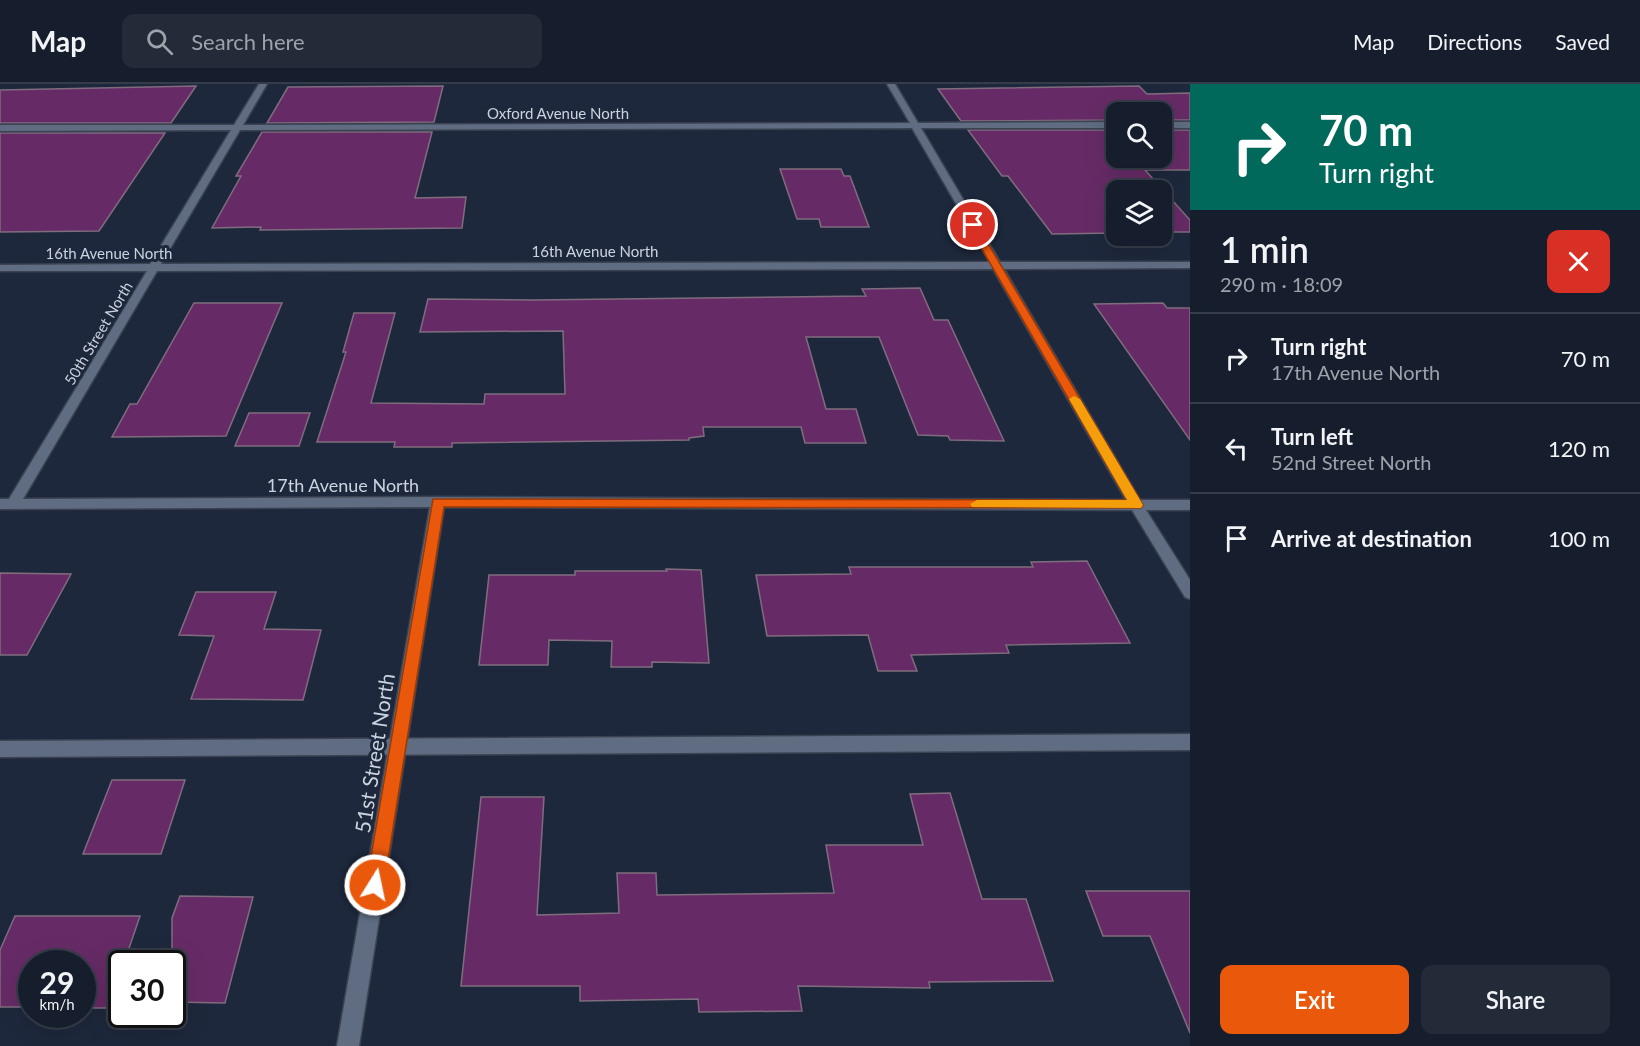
<!DOCTYPE html>
<html lang="en">
<head>
<meta charset="utf-8">
<style>
	:root { --surface:#161e2d; --page:#232b39; --text:#f1f3f6; --muted:#9ea2aa; --line:#353c49; --accent:#ea580c }
	body { margin:0; font-family:Lato,sans-serif; background:var(--page); color:var(--text); height:100vh; display:flex; flex-direction:column; font-size:22px; white-space:nowrap }
	* { box-sizing:border-box; margin:0 }
	p { font-size:20px; color:var(--muted) }
	.icon { flex:none; width:33px; height:33px; fill:none; stroke:currentColor; stroke-width:2; stroke-linecap:round; stroke-linejoin:round }
	.map { position:relative; flex:1; overflow:hidden }
	.sheet { display:flex; flex-direction:column; background:var(--surface); width:450px }
	.sheet>* { flex:none }
	.guide { background:#00695c; color:#fff; overflow:hidden }
	.fabs { position:absolute; left:1106px; top:18px; display:grid; gap:12px }
	.fabs a { display:grid; place-items:center; width:66px; height:66px; border-radius:12px; background:var(--surface); box-shadow:0 6px 24px #0002,0 0 0 2px var(--line); font-size:30px }
	.speed { position:absolute; left:18px; top:866px; display:flex; gap:12px; font-size:30px; font-weight:700; text-align:center }
	.speed>* { display:grid; place-content:center; width:78px; height:78px; border-radius:50%; background:var(--surface); box-shadow:0 6px 24px #0002,0 0 0 2px var(--line); line-height:1 }
	.speed small { font-size:15px; font-weight:400 }
	.speed .limit { border:3px solid #111; border-radius:9px; background:#fff; color:#111 }
	.pin { position:absolute; display:grid; place-items:center; width:51px; height:51px; color:#fff; margin:-26px; border:3px solid #fff; border-radius:50%; box-shadow:0 2px 6px #0007 }
	.me { position:absolute; width:66px; margin:-33px; rotate:10deg; stroke-linejoin:round; filter:drop-shadow(0 0 4px #0008) }
	.turn { display:flex; align-items:center; gap:21px; height:126px; padding:0 30px; font-size:27px }
	.turn .icon { width:78px; height:78px; stroke-width:2.5 }
	.turn b { display:block; font-size:42px; line-height:51px }
	.round { display:grid; place-items:center; flex:none; width:63px; height:63px; border-radius:12px; background:var(--page) }
	.summary { display:flex; align-items:center; justify-content:space-between; height:102px; padding:0 30px }
	h1 { font-size:36px; font-weight:600; line-height:45px }
	.button { display:flex; gap:12px; margin-top:auto; padding:12px 30px }
	.button a { flex:1; height:69px; border-radius:12px; background:var(--accent); color:#fff; font-size:24px; font-weight:600; line-height:69px; text-align:center }
	.button a+a { background:var(--page); color:var(--text) }
	ul { padding:0; list-style:none }
	li { display:flex; align-items:center; gap:18px; height:90px; padding:0 30px; border-top:2px solid var(--line) }
	li div { flex:1 }
	li b { display:block; font-size:22px }
	li em { font-style:normal }
	header { display:flex; align-items:center; gap:36px; box-sizing:border-box; height:84px; padding:0 30px; background:var(--surface); border-bottom:2px solid var(--line) }
	header strong { font-size:28px }
	nav { display:flex; gap:33px; margin-inline-start:auto; font-size:21px }
	.search { width:420px; height:54px; background:var(--page); display:flex; align-items:center; gap:15px; box-sizing:border-box; padding:0 21px; border-radius:12px; color:var(--muted); font-size:22px }
	main { display:flex; flex:1; min-height:0 }
	.map>svg:first-child { display:block }
</style>
</head>
<body>
<header>
<strong>Map</strong>
<div class="search"><svg class="icon" aria-label="search" viewBox="0 0 24 24"><circle cx="10" cy="10" r="6"/><path d="M15 15l6 6"/></svg>Search here</div>
<nav><a>Map</a><a>Directions</a><a>Saved</a></nav>
</header>
<main>
<div class="map">
<svg width="1190" height="962" viewBox="0 0 1190 962">
	<rect width="100%" height="100%" fill="#1e283c"/>
	<path fill="#662b66" stroke="#806c7f" stroke-width="1.5" d="M196 2 171 39H0V6Z
		M443 2 434 38 267 39 288 3Z
		M1139 2 1147 10 1190 9V36H1161V28H1116V36L961 37 938 5Z
		M968 46H1116V74H1161V46H1190V86H1145L1190 136V148H1161V106H1116V149L1052 150 1008 92H1002Z
		M262 48H432L415 114 466 113 462 144 260 146 261 143 212 144 241 92H236Z
		M0 49H165L99 147 0 148Z
		M780 85H841L844 92H850L869 143H821L819 135H797Z
		M920 204 934 236H948L1004 357 950 356 948 352 918 351 879 253H806L826 325H856L866 359H805L801 343H703L704 352 689 354V356L452 359V363H394L395 358H317L346 268H343L354 229H395L371 319 484 320 485 310H565L563 247 420 248 428 215 533 216 866 212 862 205Z
		M194 219H282L226 352 112 353 130 320H137Z
		M1163 219 1167 224H1190V356L1094 220Z
		M249 329H310L299 362H235Z
		M1087 477 1130 559 1006 561 1009 569 911 571 917 587H878L868 551 767 552 756 491 851 490 849 483H1033L1031 478Z
		M666 485 701 486 709 579 652 578V583H611L612 557 549 556 548 581H479L489 491H575V487H667Z
		M0 489 71 490 27 571H0Z
		M196 508H276L264 545 321 546 303 616 191 615 214 552 179 551Z
		M112 696H185L161 770H83Z
		M950 709 982 815H1026L1053 897 929 898 930 904 798 902 802 927 699 928 698 915 580 917V902H461L481 713H544L537 831 619 829 617 789H656L657 811 834 809 826 761H923L910 710Z
		M1086 807H1190V949L1150 852H1103Z
		M180 812 253 813 225 919 172 918V834Z
		M15 832H140L124 879H122V886L109 924H82V879H32V923H0V866Z"/>
	<g fill="none" stroke-linecap="round" stroke-linejoin="round">
		<defs>
			<path id="service" d="M1190 650V666L0 673V657Z"/>
			<path id="minor" d="M259 0H267L243 41 910 39 887 0H895L918 39 1116 38V44H921L1000 178H1190V184L1004 185 1140 416H1190V426H1146L1190 496V515L1185 513 1132 426 444 423 359 962H337L430 423 0 425V415H9L147 187H0V181L150 180 231 46 0 47V41H234ZM912 44 990 178 161 180 240 46ZM993 185 1126 416 438 413 23 415 157 187Z
				M1161 38H1190V44H1161Z"/>
		</defs>
		<use href="#service" stroke="#3b4353" stroke-width="3"/>
		<use href="#minor" stroke="#3b4353" stroke-width="3"/>
		<use href="#service" fill="#5f6c82" fill-rule="evenodd"/>
		<use href="#minor" fill="#5f6c82" fill-rule="evenodd"/>
	</g>
	<path fill="#ea580c" stroke="#983908" stroke-width="1.5" d="M973 139 977 141 1143 421 1141 424 444 423 384 801 381 807 375 810 368 807 366 801 433 415 1127 416 968 141Z"/>
	<path fill="#f59e0b" d="M1074 312 1080 315 1143 421 1141 424 972 423 970 420 977 416H1127L1069 315Z"/>
	<g text-anchor="middle" dominant-baseline="central" stroke-width="6" stroke-linejoin="round" paint-order="stroke">
		<g font-size="15" fill="#ccd3e0" stroke="#1e283c">
			<text x="558" y="29">Oxford Avenue North</text>
			<text x="595" y="167">16th Avenue North</text>
			<text x="109" y="169">16th Avenue North</text>
			<text transform="translate(98 249) rotate(-59)">50th Street North</text>
		</g>
		<g font-size="18" fill="#ccd3e0" stroke="#1e283c">
			<text x="343" y="401">17th Avenue North</text>
		</g>
		<g font-size="21" fill="#ccd3e0" stroke="#1e283c">
			<text transform="translate(374 669) rotate(-81)">51st Street North</text>
		</g>
	</g>
</svg>
<div class="fabs">
<a><svg class="icon" aria-label="search" viewBox="0 0 24 24"><circle cx="10" cy="10" r="6"/><path d="M15 15l6 6"/></svg></a>
<a><svg class="icon" aria-label="layers" viewBox="0 0 24 24"><path d="M12 4l9 5-9 5-9-5zM3 14l9 5 9-5"/></svg></a>
</div>
<div class="speed"><div>29<small>km/h</small></div><div class="limit">30</div></div>
<div class="pin" style="left:973px;top:141px;background:#d93025"><svg class="icon" aria-label="arrive" viewBox="0 0 24 24"><path d="M6 21V4h12l-3 4 3 4H6"/></svg></div>
<svg class="me" style="left:375px;top:801px" viewBox="-20 -20 40 40"><circle r="17" fill="#ea580c" stroke="#fff" stroke-width="3"/><path d="M0-11L8 9 0 5-8 9z" fill="#fff"/></svg>
</div>
<section class="sheet">
<div class="guide">
<div class="turn"><svg class="icon" aria-label="right" viewBox="0 0 24 24"><path d="M7 20v-9h11M14 6l5 5-5 5"/></svg><div><b>70 m</b>Turn right</div></div>
</div>
<div class="summary"><div><h1>1 min</h1><p>290 m · 18:09</p></div><a class="round" style="background:#d93025;color:#fff"><svg class="icon" aria-label="close" viewBox="0 0 24 24"><path d="M6 6l12 12M18 6L6 18"/></svg></a></div>
<ul>
<li><svg class="icon" aria-label="right" viewBox="0 0 24 24"><path d="M7 20v-9h11M14 6l5 5-5 5"/></svg><div><b>Turn right</b><p>17th Avenue North</p></div><em>70 m</em></li>
<li><svg class="icon" aria-label="left" viewBox="0 0 24 24"><path d="M17 20v-9H6M10 6l-5 5 5 5"/></svg><div><b>Turn left</b><p>52nd Street North</p></div><em>120 m</em></li>
<li><svg class="icon" aria-label="arrive" viewBox="0 0 24 24"><path d="M6 21V4h12l-3 4 3 4H6"/></svg><div><b>Arrive at destination</b></div><em>100 m</em></li>
</ul>
<div class="button"><a>Exit</a><a>Share</a></div>
</section>
</main>
</body>
</html>
